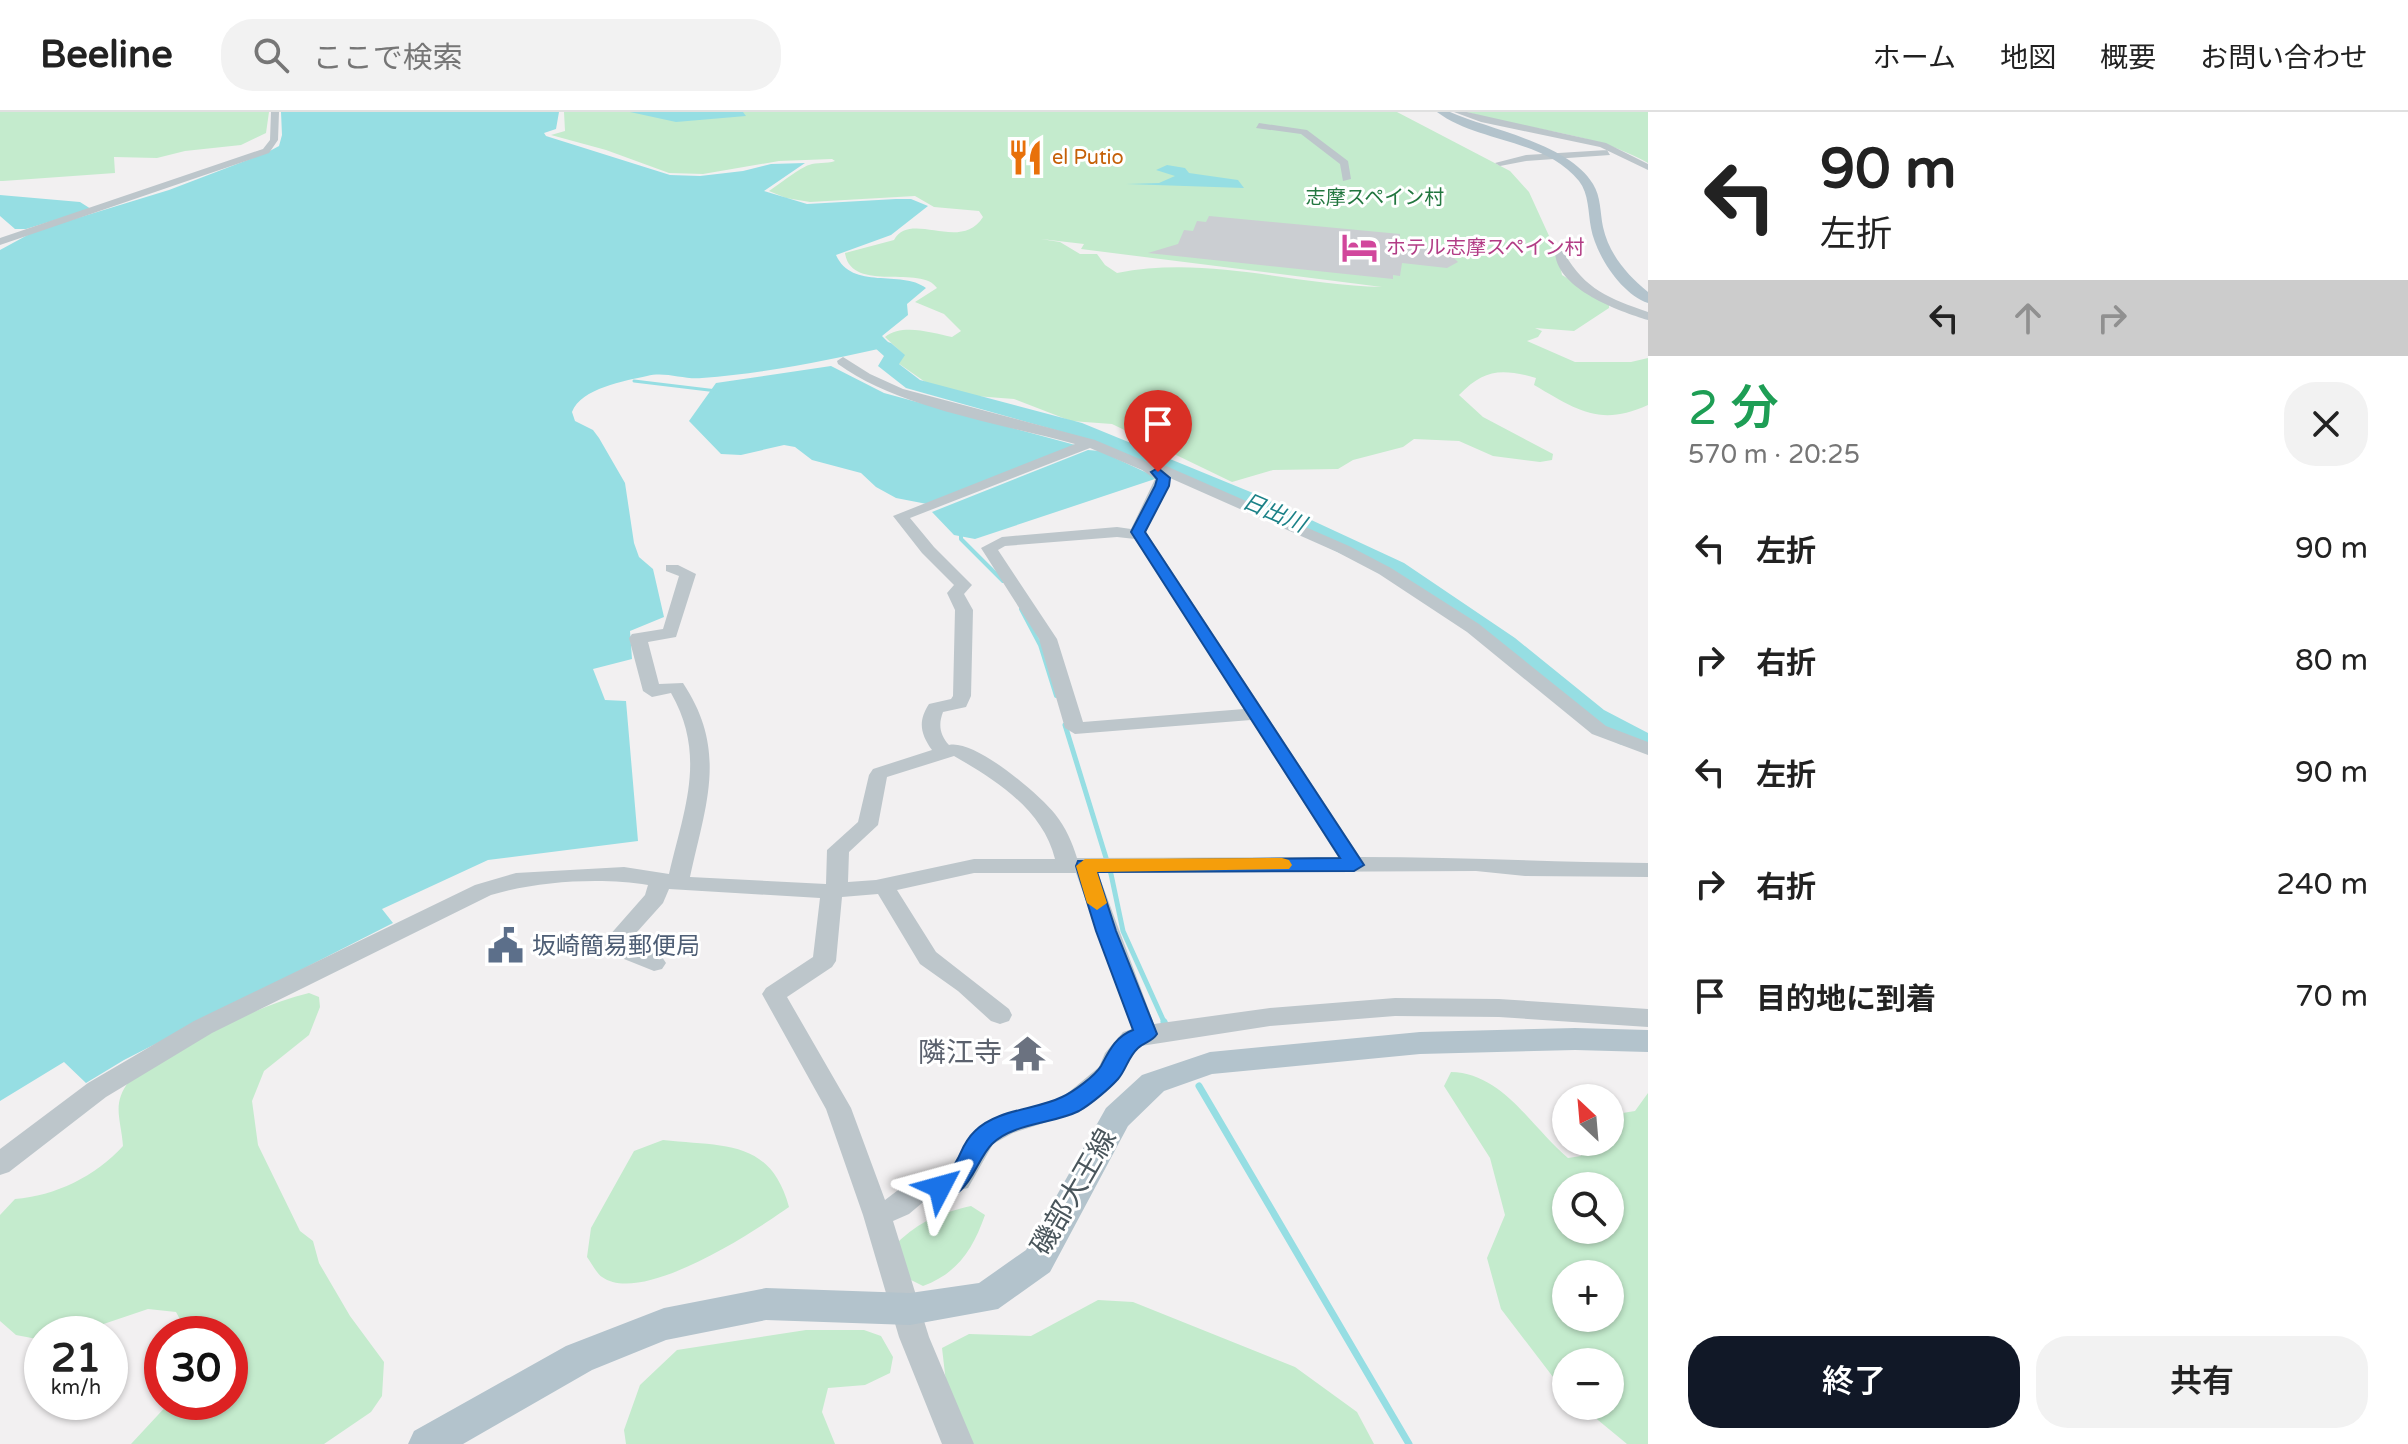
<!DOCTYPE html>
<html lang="ja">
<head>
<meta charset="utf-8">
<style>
	:root { --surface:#fff; --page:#f2f2f2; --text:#222; --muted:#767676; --line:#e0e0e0; --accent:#111827 }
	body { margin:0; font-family:"Varela Round","Noto Sans JP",sans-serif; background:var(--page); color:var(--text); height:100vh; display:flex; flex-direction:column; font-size:30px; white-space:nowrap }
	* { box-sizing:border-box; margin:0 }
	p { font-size:26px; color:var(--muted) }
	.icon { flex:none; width:44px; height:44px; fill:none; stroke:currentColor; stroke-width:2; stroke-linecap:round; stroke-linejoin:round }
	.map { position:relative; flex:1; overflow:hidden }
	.drawer { display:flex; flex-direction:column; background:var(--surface); width:760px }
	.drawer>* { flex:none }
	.hud { background:#fff; color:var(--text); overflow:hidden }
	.needle { width:52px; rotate:334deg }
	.fabs { position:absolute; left:1552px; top:972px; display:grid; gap:16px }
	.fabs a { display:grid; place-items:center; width:72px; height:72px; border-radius:50%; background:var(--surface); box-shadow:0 2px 6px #0004; font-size:40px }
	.speed { position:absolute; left:24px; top:1204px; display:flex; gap:16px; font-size:40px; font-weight:700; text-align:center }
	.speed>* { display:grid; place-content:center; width:104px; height:104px; border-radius:50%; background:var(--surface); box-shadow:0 2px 6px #0004; line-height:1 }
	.speed small { font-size:20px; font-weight:400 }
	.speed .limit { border:12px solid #d22; background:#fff; color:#111 }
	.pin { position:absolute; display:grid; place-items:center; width:68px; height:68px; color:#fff; margin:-82px -34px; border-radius:50% 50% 50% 0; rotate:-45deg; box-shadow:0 0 8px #0007 }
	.pin .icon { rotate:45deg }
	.me { position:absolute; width:88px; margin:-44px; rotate:51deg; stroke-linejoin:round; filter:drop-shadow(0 0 6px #0008) }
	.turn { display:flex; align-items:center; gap:28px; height:168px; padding:0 40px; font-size:36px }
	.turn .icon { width:104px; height:104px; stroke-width:2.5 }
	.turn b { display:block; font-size:56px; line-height:68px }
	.lanes { display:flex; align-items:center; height:76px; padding:0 40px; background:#0003; justify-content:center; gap:40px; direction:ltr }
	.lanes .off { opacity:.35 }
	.round { display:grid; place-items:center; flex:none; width:84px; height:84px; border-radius:32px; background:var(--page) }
	.headline { display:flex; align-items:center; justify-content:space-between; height:136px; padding:0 40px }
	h1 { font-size:48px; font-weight:600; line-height:60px; color:#1e9e55 }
	.button { display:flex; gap:16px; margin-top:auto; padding:16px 40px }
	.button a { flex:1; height:92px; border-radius:32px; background:var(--accent); color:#fff; font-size:32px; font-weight:600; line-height:92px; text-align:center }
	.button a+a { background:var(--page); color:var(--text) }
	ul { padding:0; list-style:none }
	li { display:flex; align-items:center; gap:24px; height:112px; padding:0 40px }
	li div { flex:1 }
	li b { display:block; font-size:30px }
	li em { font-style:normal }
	header { display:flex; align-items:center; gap:48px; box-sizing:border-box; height:112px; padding:0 40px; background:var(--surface); border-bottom:2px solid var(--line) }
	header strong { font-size:38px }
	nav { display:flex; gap:44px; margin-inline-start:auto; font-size:28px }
	.search { width:560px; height:72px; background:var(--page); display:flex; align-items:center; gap:20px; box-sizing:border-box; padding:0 28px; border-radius:32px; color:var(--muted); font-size:30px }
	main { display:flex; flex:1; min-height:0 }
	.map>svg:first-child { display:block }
</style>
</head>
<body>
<header>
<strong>Beeline</strong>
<div class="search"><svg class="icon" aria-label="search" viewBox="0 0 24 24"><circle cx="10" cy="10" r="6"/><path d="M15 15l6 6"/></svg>ここで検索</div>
<nav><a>ホーム</a><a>地図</a><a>概要</a><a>お問い合わせ</a></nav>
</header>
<main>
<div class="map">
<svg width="1648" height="1332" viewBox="0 0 1648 1332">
	<rect width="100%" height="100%" fill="#f2f0f1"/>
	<path fill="#c4ebcd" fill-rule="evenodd" d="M0 0H269L266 21 241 33 185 39 157 46 114 45 115 61 3 69H0Z
		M564 0H1397L1510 59 1529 80 1555 137 1553 139 1558 143 1562 163 1609 191V196L1574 219 1535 216 1542 219 1538 225 1527 229 1575 250H1631L1648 246V293C1600 315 1577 298 1534 273L1536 266C1501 256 1484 257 1459 283L1483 305 1553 342 1552 348 1540 350 1493 344 1459 329 1414 327 1403 335 1353 348 1338 357 1273 358 1232 370 1112 312 1071 309 1014 287 975 284 928 272 898 251 902 241 885 225C903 211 932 221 952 225L961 219 944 202 915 190 937 176C922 152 851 182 845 141L894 128C911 98 960 141 983 105L979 99 934 95 915 84 810 90 786 86 769 79C778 73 801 55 809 53 817 50 826 52 835 49L832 47 779 49 703 62 669 61 606 38 551 23 565 19ZM1041 127 1084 132 1081 137 1382 175C1293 173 1207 143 1117 161L1105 153 1097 142H1080L1060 130Z
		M1467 0H1648V51C1592 19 1528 19 1467 0Z
		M309 881 319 885 320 895 309 923 264 959 252 989 258 1033 300 1119 313 1129 319 1151 350 1204 384 1250 382 1284 371 1300 324 1332H131L170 1290H230V1222H188L176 1200 148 1197 74 1222H42V1228L16 1223 0 1209V1103L15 1087C55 1084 96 1064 123 1034 121 1006 111 992 130 968 186 933 245 897 309 881Z
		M1451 960C1503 961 1532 1016 1568 1046L1581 1044 1579 1030H1610V1003L1635 999 1648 981V1332H1627L1581 1294H1610V1250H1566V1282L1501 1197 1487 1146 1505 1103 1490 1046 1444 974ZM1566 1074H1610V1118H1566ZM1566 1162H1610V1206H1566Z
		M663 1028C723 1035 770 1026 789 1095 755 1119 642 1194 602 1165 596 1161 591 1150 587 1145L591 1116 634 1039Z
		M971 1094 985 1103C973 1137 958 1161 923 1174L907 1166 897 1131C920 1109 940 1101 971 1094Z
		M1098 1188 1133 1190 1295 1255 1357 1300 1374 1332H969L947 1279 942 1236 969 1222 1031 1224Z
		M806 1218H864L881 1224 893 1245 890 1261 865 1273 828 1276 822 1300 835 1332H626L624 1318 640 1273 677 1238Z"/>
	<path fill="#96dee3" d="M281 0H559L556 17 544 21 546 24 670 63 700 64 743 59 771 52 805 51 764 79 807 92 896 87H911L928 94 891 123 836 143C852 179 901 157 926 176L907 192 908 203 882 224 892 234C830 248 766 261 702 266 684 268 665 259 647 264 625 269 581 276 572 300L575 309 593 318 599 326 625 371 634 431 639 445 653 457 664 505 630 519 632 547 593 557 605 588 626 589 638 729 488 748 382 797 393 811 124 948 86 971 64 950 0 989V138L35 119 169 78 266 41 279 34 282 23Z
		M630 0H743L746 4 676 10Z
		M1167 53 1185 56 1189 61 1238 68 1244 76 1126 72 1159 71 1175 64 1156 58Z
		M0 83 80 90 91 97 26 117H15L0 104Z
		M831 254 884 281 1079 334 927 392 896 386 876 375 861 361 812 348 795 335 784 333 741 343 721 342 689 309 716 271Z
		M1088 338 1100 339 1158 366 975 427 954 423 932 400Z"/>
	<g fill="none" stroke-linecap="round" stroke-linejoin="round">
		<path stroke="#96dee3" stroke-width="3" d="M634 269 717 279"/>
		<path stroke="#96dee3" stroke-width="4" d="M961 420V427L1003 469
			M1021 497 1040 533 1056 584"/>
		<path stroke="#96dee3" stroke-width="5" d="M1065 613 1111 762 1123 819 1165 912"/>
		<path stroke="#96dee3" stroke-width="7" d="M1164 910 1167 917
			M1199 974 1409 1332"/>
		<path fill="#96dee3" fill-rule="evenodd" d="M884 229 891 231 905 243 899 252 920 268 1082 311 1253 381 1404 451 1515 526 1604 598 1648 621V640L1619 632 1582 610 1495 538 1386 463 1235 391 1105 336 1066 321 906 276 878 254 884 244 874 235Z"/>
	</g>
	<path fill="#cbced2" d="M1209 104 1400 122V134L1446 138 1458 150 1447 156 1402 151 1400 164 1393 163V167L1148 141 1178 132 1184 118 1193 119 1197 109 1206 110Z"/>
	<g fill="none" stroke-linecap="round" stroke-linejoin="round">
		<path fill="#bdc6cb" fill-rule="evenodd" d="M271 0H279L278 28 269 41 0 133V126L263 37 270 28Z
			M1454 0H1467L1606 31 1648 52V58L1600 35 1481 10Z
			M1259 11 1307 18 1348 49 1351 67 1343 69 1340 52 1301 22 1256 16Z
			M1607 38 1610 43 1526 49 1500 54 1495 51 1526 43Z
			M1555 139H1563C1584 177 1608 186 1648 200V208C1618 199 1555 176 1555 139Z
			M843 245 870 262 903 277 1095 328 1147 350H1157L1349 434 1391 456 1479 512 1606 614 1648 630V643L1592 622 1467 520 1379 462 1337 440 1170 366 1146 420 1360 745C1456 745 1552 750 1648 751V765L1525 764 1476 759 1098 761 1154 912 1270 896 1395 886 1499 887 1648 897V915L1499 905 1395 904 1270 914 1141 934 1125 952 1119 967 1081 999 1013 1021 993 1032 968 1076 928 1086 909 1102 893 1109 929 1225 974 1332H942L899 1225 863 1103 826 997 762 882 766 876 813 845 820 786 669 777 663 791 628 830 662 845 666 851 662 857 654 859 604 839 601 833 645 783 648 773C602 765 536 769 491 783L212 921 106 985 9 1060 0 1063V1037L88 971 194 909 475 773 516 761 624 755 669 762C684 697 707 644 671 581L652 585 643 579 629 526 632 522 663 517 679 464 666 459V453H678L696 462 676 525 648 530 659 572 683 571C728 639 706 691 690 765L826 772 827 738 858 710 869 663 873 657 932 638C920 621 918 609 929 592L951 587 953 584 955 498 947 481 954 473 922 441 893 404 1075 332C1002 312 898 296 838 252L837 249ZM1090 336 1142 358 1155 367 1131 417 1117 415 1002 425 981 436 1039 527 1065 616 1075 622 1251 608 1338 745 1077 746C1072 730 1066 716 1055 702 1039 682 975 627 949 633 940 623 938 613 943 600L966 595 971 584 973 498 964 482 972 473 934 435 910 406ZM1117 425 1135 427 1244 597 1083 610 1057 527 998 438 1005 434ZM954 644C996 668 1043 698 1055 747H974L876 768 848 770 849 740 878 713 887 665ZM974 761H1076L1132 917 1123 920 1105 941 1099 955 1063 985 995 1006 975 1018 949 1059 910 1069 885 1088 851 996 787 885 832 855 836 849 842 785 878 782 920 852 958 879 991 909 1000 912 1009 909 1012 903 1009 897 936 840 897 778Z"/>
		<path fill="#b3c3cc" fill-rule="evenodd" d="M1437 0H1450C1491 18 1570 32 1593 72 1601 85 1600 100 1603 115 1609 142 1627 163 1648 180V191C1621 182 1596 143 1591 116 1588 100 1589 82 1579 69 1544 26 1478 31 1437 0Z
			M1575 916 1648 918V940L1575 938 1420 942 1212 962 1164 979 1128 1014 1050 1160 998 1197 910 1213 766 1208 666 1228 592 1258 463 1332H408L414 1319 566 1234 664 1196 766 1176 910 1181 979 1171 1026 1138 1106 996 1142 963 1210 940 1420 920Z"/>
	</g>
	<path fill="#1a73e8" stroke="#114b97" stroke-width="2" d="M1158 356 1170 366 1169 374 1145 420 1364 753 1354 759 1097 760 1116 819 1157 922C1152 930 1144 930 1138 936 1128 945 1126 958 1118 967 1109 977 1091 992 1079 999 1053 1012 1013 1011 992 1032 973 1051 969 1095 931 1082L927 1075 931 1067C966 1055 954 1039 975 1019 997 997 1036 998 1062 985 1073 980 1095 964 1101 954 1109 939 1116 924 1133 918L1096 819 1076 754 1078 749 1340 746 1131 420 1155 374 1157 367 1151 360Z"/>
	<path fill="#f59e0b" d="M1282 746 1289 748 1292 753 1289 757 1097 760 1107 791 1097 798 1087 791 1076 754 1085 747Z"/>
	<defs>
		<symbol id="restaurant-bare" viewBox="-9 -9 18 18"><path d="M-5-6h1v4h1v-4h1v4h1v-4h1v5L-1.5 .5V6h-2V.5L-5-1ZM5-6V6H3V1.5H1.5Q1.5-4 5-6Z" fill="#e8710a" stroke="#fff" stroke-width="2.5" paint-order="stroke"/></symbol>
		<symbol id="hotel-bare" viewBox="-9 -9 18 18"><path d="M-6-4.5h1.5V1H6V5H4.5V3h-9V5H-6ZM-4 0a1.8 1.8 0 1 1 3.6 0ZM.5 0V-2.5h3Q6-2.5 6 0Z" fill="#d1479c" stroke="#fff" stroke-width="2.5" paint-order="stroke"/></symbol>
		<symbol id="civic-bare" viewBox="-9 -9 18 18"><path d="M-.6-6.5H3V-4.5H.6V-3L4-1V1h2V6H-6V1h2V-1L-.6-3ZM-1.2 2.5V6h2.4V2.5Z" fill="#5c6f8a" stroke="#fff" stroke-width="2.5" paint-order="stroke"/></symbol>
		<symbol id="temple-bare" viewBox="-9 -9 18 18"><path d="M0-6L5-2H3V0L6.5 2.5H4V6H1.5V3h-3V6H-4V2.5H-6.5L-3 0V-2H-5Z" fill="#6b7280" stroke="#fff" stroke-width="2.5" paint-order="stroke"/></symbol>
	</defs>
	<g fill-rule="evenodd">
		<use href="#restaurant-bare" x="1000" y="20" width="51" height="51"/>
		<use href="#hotel-bare" x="1334" y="110" width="51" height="51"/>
		<use href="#civic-bare" x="480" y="808" width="51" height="51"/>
		<use href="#temple-bare" x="1002" y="916" width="51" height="51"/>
	</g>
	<g text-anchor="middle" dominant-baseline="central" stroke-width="6" stroke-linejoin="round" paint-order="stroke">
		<g font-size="20" fill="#c56008" stroke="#fff" text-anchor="start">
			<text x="1052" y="46">el Putio</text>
		</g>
		<g font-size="20" fill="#22763f" stroke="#fff">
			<text x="1375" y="86">志摩スペイン村</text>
		</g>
		<g font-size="20" fill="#b23c85" stroke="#fff" text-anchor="start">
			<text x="1386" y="136">ホテル志摩スペイン村</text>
		</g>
		<g font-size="22" font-style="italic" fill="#1a8187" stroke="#fff">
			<text transform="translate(1274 401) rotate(23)">日出川</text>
		</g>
		<g font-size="24" fill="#4e5e75" stroke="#fff" text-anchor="start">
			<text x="532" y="834">坂崎簡易郵便局</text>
		</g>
		<g font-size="28" fill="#5b616d" stroke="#fff" text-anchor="end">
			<text x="1002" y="941">隣江寺</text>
		</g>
		<g font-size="28" fill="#4a565c" stroke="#fff">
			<text transform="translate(1074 1080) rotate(-60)">磯部大王線</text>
		</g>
	</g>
</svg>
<div class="fabs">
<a><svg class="needle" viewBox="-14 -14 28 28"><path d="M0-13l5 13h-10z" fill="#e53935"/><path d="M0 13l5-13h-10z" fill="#767676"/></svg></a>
<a><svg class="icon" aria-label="search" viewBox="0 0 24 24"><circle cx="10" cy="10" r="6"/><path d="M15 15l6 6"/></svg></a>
<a>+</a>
<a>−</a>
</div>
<div class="speed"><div>21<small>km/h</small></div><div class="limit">30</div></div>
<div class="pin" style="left:1158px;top:360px;background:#d93025"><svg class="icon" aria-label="arrive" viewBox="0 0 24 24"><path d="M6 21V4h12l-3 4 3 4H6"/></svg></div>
<svg class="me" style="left:940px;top:1075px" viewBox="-20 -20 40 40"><path d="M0-17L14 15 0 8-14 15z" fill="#1a73e8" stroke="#fff" stroke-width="4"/></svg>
</div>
<section class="drawer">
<div class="hud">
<div class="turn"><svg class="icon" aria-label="left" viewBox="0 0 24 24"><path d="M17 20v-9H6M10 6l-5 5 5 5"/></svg><div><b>90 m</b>左折</div></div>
<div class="lanes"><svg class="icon" aria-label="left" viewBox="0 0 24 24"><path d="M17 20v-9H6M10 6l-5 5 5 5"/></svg><svg class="icon off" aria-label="ahead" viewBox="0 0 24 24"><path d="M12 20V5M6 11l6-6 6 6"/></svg><svg class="icon off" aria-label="right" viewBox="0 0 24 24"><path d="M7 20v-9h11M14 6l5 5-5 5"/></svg></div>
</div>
<div class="headline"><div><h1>2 分</h1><p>570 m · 20:25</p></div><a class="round"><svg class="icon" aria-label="close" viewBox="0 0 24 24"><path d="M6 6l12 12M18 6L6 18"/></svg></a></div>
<ul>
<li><svg class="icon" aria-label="left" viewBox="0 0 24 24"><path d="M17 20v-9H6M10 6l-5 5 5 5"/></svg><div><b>左折</b></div><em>90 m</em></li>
<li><svg class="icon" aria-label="right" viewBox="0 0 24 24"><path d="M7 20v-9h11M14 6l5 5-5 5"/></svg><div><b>右折</b></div><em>80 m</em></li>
<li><svg class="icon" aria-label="left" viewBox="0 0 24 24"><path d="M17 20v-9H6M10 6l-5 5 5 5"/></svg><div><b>左折</b></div><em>90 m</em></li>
<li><svg class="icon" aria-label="right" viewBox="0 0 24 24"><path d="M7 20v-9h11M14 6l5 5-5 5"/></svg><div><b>右折</b></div><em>240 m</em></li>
<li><svg class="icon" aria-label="arrive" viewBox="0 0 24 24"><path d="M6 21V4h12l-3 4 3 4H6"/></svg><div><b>目的地に到着</b></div><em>70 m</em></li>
</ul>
<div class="button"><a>終了</a><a>共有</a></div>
</section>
</main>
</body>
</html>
